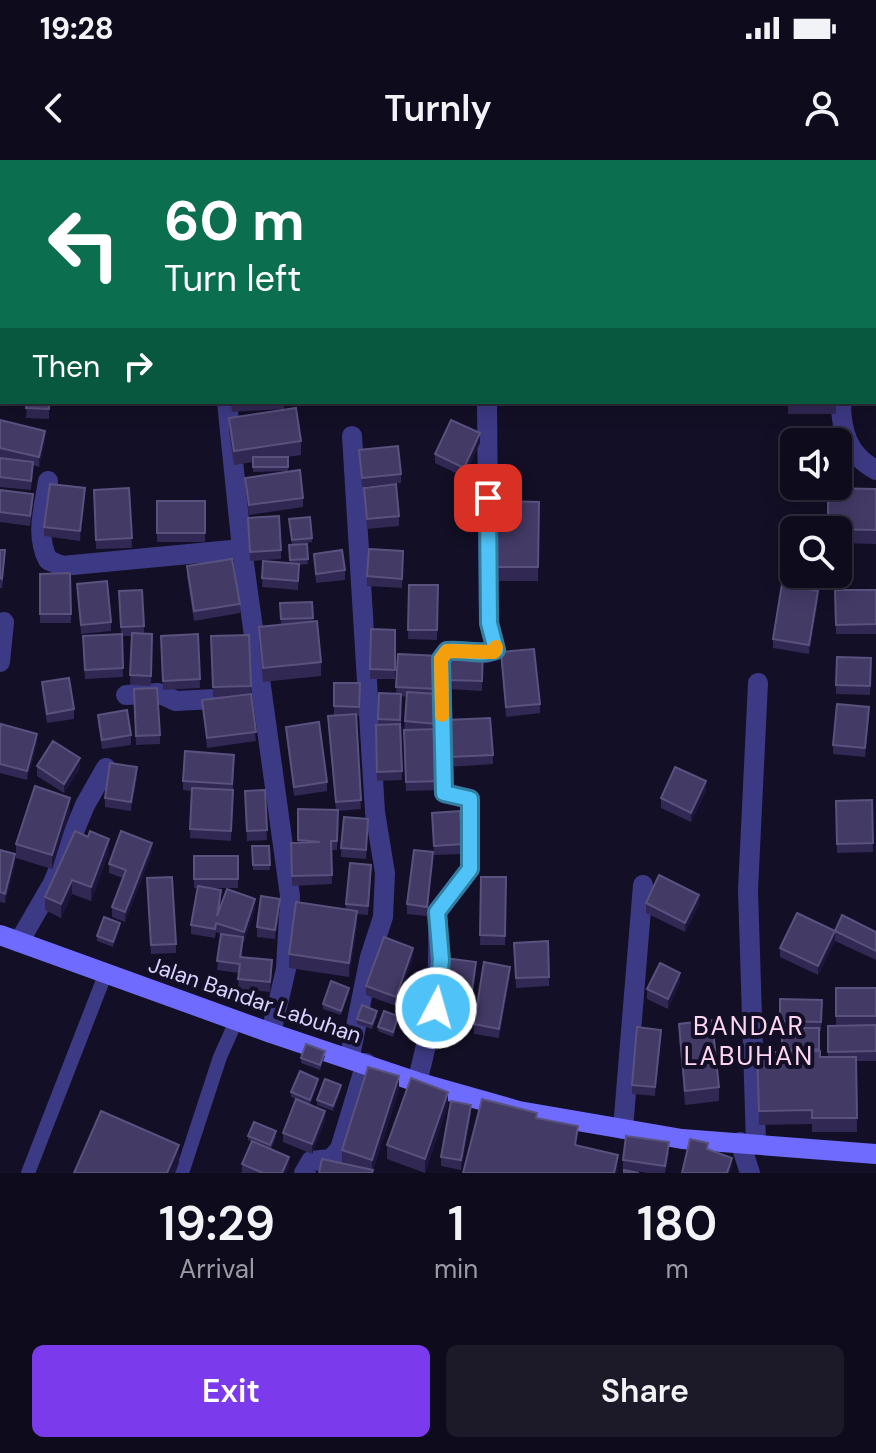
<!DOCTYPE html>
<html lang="en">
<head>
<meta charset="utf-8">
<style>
	:root { --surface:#0e0b1c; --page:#1c1929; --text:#f1f3f6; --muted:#9b9ba3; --line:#2e2b3b; --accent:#7c3aed }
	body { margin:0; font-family:"DM Sans",sans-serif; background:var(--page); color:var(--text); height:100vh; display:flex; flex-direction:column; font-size:30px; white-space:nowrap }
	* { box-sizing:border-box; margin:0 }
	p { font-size:26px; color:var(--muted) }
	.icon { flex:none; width:44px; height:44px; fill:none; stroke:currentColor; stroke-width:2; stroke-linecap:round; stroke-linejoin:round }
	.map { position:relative; height:1013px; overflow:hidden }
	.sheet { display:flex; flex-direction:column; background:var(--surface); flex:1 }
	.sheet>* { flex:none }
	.banner { position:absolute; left:0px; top:0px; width:876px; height:244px; box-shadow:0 4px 20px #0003,0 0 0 2px var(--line); background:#0b6e4f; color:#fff; overflow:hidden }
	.controls { position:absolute; left:780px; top:268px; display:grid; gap:16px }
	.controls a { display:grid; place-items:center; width:72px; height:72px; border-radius:12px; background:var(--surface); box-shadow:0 4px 20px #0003,0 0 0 2px var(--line); font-size:40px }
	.pin { position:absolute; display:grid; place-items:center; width:68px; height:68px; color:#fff; margin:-34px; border-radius:16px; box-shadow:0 4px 12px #0006 }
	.me { position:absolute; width:88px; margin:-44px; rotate:6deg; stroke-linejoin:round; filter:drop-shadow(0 0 6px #0008) }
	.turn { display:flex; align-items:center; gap:28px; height:168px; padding:0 32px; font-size:36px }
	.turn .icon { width:104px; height:104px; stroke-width:2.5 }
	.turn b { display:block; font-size:56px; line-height:68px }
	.then { display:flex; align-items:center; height:76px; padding:0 32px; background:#0003; gap:16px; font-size:30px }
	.eta { display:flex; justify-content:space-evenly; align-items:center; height:136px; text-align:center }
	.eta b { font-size:48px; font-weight:600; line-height:56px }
	.primary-button { display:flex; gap:16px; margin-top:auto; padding:16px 32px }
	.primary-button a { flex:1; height:92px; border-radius:12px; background:var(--accent); color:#fff; font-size:32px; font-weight:600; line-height:92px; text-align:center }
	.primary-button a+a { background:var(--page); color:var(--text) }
	.status { display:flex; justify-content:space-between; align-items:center; height:56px; padding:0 40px; background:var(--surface); direction:ltr }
	.status svg { height:22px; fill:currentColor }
	header { display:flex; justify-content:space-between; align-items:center; height:104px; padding:0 32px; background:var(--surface); font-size:36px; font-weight:600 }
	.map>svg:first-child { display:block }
</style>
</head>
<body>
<div class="status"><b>19:28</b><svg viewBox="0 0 49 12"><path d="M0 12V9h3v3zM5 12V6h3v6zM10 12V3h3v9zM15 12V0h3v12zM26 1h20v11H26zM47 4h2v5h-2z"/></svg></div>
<header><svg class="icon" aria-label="back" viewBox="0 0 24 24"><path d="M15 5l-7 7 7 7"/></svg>Turnly<svg class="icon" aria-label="person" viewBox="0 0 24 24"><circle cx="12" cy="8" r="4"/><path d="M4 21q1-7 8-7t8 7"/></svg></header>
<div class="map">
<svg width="876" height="1013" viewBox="0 0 876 1013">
	<rect width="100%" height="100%" fill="#130f26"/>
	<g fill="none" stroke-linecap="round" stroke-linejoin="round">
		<path stroke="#3d3a85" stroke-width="14" d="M28 1013 105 815
			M182 1013 220 897 237 859"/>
		<path stroke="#3d3a85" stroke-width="20" d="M213 0 214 2
			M227 242 242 389 290 736 286 809 271 873
			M841 242C841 272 848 295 876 310
			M48 321C44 348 35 375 48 400L62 406 242 389
			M0 502 4 462
			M126 535 158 533 176 541 233 538
			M19 782 53 723 85 645 106 608
			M350 896 370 797 383 757 385 713 375 652 352 276
			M417 922C433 861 442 815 437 752L470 709V639L444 633 441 499 447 491 486 493 496 490 489 463 487 242
			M623 969 643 725
			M740 982 750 1013
			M756 983 748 730 758 523
			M304 1013 311 1001 331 999 340 989 366 903"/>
		<path stroke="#6f6bff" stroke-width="20" d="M0 775 271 873 417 922 519 951 682 979 876 994"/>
	</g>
	<path fill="#312854" d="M453 0H490V2H453Z
		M27 242H49V259L26 258Z
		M231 242H284V249L232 252Z
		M788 242H836V254H788Z
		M229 258 301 281V295L287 297H288V311L253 312V302L234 305 229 272Z
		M0 260 45 281 39 307 33 305 31 330 0 327V298L7 299 0 297Z
		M480 283 464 317 435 303V294Z
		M359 290 401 314V323L362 327Z
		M245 318 303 338V347L249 355 245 327Z
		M129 328 132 388 96 389 94 330Z
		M364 328 399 356V366L367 369Z
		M828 328 876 329V384L838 383V370H828Z
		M0 330 33 343 30 366 0 362Z
		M85 337 80 381 44 376V367Z
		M157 341H205V382H157Z
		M494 341 539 342 538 421H493Z
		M289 364 312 378V382L292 385Z
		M248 367 281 390V399L250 401Z
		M307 384 308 404 299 405 298 430 262 427 263 401 290 403 289 385Z
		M0 390 5 400 2 428H0Z
		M403 391 402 428 367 426V416Z
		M314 394 345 410V420L316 423Z
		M187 406 240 444V453L194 461 187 416Z
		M70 413 71 463H40V414Z
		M77 424 111 462V471L81 474Z
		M409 425H438L437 480 408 479Z
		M835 430H876V474H836Z
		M119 431 144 466V473L152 474 151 526 130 525 132 476H122L123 517 85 519 83 485 121 474Z
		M818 440 809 494 773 488V479Z
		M312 442 313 461 321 502V516L263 522 259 481V467L293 463 281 464 280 443Z
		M371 469 395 470V519H370Z
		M198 474 200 528 163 530 161 485Z
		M249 475 251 535 256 581 207 588 202 540 238 536 213 537 211 476Z
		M449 486 483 487 482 531 448 529Z
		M501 492 540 544V553L506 557Z
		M398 494 440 506 436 569H439L441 630 406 631 404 570 407 537 401 536 402 620 377 621 376 565H378L379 533 396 534Z
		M871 498 870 535 836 534V525Z
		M42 522 74 549V559L47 563 42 531Z
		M334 523H360L359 556H356L361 649 338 651 337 690H331L332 724 292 726 291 683H298V649L336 650 328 565V556H334Z
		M134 539 160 575V584L136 585Z
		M98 555 131 575V585L102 589 98 564Z
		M869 556 865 597 833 594V585Z
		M447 560 493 595V604L449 607Z
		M286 567 327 622V631L294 636 286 576Z
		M0 570 37 583 27 620 0 613Z
		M234 604 231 681 190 678 192 631 183 630V621Z
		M37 606 80 608 64 633 37 616Z
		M137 617 131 651 105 647V638Z
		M265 630 267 680 247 681 245 631Z
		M706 631 691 662 661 648V638Z
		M872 640 873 692 837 693 836 641Z
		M70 652 52 709 16 698V684Z
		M432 653 462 684V694L434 695Z
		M368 659 366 699 341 697V688Z
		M252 686H269L270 710H253Z
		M0 690 15 704 5 743 0 742Z
		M109 692 91 741 72 734 61 758 45 750V737Z
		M152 692 125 762 112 757V747L123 718 109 713V704Z
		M194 696H238V728H212L221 739 220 748H255L244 782 243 781 242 797 272 809 270 832 238 829 239 813 217 810 221 774 216 772 215 778 191 774V765L198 728H194Z
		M433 702 427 756 407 754V744Z
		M371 714 368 755 357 754V765L349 817 289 808V794L346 749V744Z
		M481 717H506L505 785H480Z
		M147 728 176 784V793L151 794Z
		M646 743 699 745 685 772 646 753Z
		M280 748 275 779 257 777V767Z
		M120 768 113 787 97 781V776Z
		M835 771 876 772V800L835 781Z
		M835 781 818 815 780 797V788Z
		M514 783 549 817V826L516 828Z
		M413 797 396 846 366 835V826Z
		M476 811 469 859 439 855V846Z
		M510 816 499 878 474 874V864Z
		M680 822 668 849 647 839V829Z
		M836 828H876V901H856L857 972H812V964L759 965 757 892H782V870H780V839L822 840 821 871H819V891L820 897H828V866L836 865Z
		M349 833 341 855 323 849V844Z
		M377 856 372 869 357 864V859Z
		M398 861 393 877 378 871V867Z
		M679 864 719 927V941L685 945 679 877Z
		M661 879 655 936 632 934V925Z
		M325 896 320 910 301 903V898Z
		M318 924 310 945 291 937V932Z
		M341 930 333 951 317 945V940Z
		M399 930 372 1013 342 1003V990Z
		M448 945 425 1013 387 999V985Z
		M471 954 461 1010 441 1006V997Z
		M325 960 312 994 283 982V973Z
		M248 976H276L271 989 289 1006 286 1013H241L242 1011V1004L252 982 248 980Z
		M669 992 665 1013H647L623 1009V1000Z"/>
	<path fill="#1d163a" d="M45 271V281L39 307V297Z
		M480 273V283L464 317V308Z
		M85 328V337L80 381V371Z
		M818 431V440L809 494V485Z
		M37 574V583L27 620V611Z
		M80 598V608L64 633V624Z
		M137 607V617L131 651V642Z
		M706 621V631L691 662V653Z
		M70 638V652L52 709V695Z
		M109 679V692L91 741V727Z
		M152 683V692L125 762V752Z
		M433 692V702L427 756V747Z
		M15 694V704L5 743V734Z
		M72 720V734L61 758V744Z
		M699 735V745L685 772V763Z
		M255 739V748L244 782V772Z
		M280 739V748L275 779V770Z
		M357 751V765L349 817V803Z
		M120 763V768L113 787V782Z
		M835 771V781L818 815V806Z
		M413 788V797L396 846V837Z
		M476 802V811L469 859V850Z
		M510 807V816L499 878V869Z
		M680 813V822L668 849V839Z
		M349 828V833L341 855V851Z
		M661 870V879L655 936V927Z
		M399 916V930L372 1013V1000Z
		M318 919V924L310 945V940Z
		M341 925V930L333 951V946Z
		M448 932V945L425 1013V999Z
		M471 945V954L461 1010V1000Z
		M325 951V960L312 994V984Z
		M179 985V1003L175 1013H167Z
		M618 995V1013H614Z
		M289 997V1006L286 1013H282Z
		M732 998V1007L730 1013H727Z"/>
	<path fill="#433a66" stroke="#5a527e" stroke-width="2" d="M876 92V132L874 133V93Z
		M874 162H876V211H874Z
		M27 242H49V249L26 248Z
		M788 242H836V245H788Z
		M296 248 301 281 234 291 229 258Z
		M0 260 45 271 39 297 0 288Z
		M451 260 480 273 464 308 435 294Z
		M398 286 401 314 362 318 359 290Z
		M253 297H288V307H253Z
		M0 298 33 302 31 321 0 317Z
		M300 310 303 338 249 345 245 318Z
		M50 324 85 328 80 371 44 367Z
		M396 324 399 356 367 359 364 328Z
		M129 328 132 378 96 380 94 330Z
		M828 328 876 329V370L828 369Z
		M0 330 33 334 30 356 0 352Z
		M157 341H205V373H157Z
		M494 341 539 342 538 407H493Z
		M279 356 281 390 250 392 248 358Z
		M310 357 312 378 292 380 289 359Z
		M307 384 308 399 290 400 289 385Z
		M369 389 403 391 402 419 367 416Z
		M0 390H5L2 419 0 418Z
		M342 390 345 410 316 414 314 394Z
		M232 399 240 444 194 451 187 406Z
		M263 401 299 404 298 421 262 418Z
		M70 413 71 454H40V414Z
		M107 421 111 462 81 465 77 424Z
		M782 424 818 431 809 485 773 479Z
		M409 425H438L437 470H408Z
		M142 430 144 466 121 467 119 431Z
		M835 430H876V464L836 465Z
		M312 442 313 458 281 459 280 443Z
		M317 461 321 502 263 508 259 467Z
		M371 469 395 470V510L370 509Z
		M132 473 152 474 151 516 130 515Z
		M122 474 123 508 85 510 83 476Z
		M198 474 200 519 163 521 161 476Z
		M249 475 251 526 213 527 211 476Z
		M449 486 483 487 482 521 448 520Z
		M534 489 540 544 506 547 501 492Z
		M398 494 440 496 438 529 396 527Z
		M837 497 871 498 870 526 836 525Z
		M69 518 74 549 47 554 42 522Z
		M334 523H360L359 547 334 546Z
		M157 528 160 575 136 576 134 529Z
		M407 532 438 534 436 564 405 561Z
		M379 533 401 534 400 560 378 559Z
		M251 534 256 572 207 578 202 540Z
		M837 544 869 547 865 588 833 585Z
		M127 550 131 575 102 580 98 555Z
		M356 554 361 640 336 642 328 556Z
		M490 558 493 595 449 597 447 560Z
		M319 562 327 622 294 627 286 567Z
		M1 564 37 574 27 611 0 604V570Z
		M400 564 402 611 377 612 376 565Z
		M439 569 441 621 406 622 404 570Z
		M53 581 80 598 64 624 37 606Z
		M185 591 234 595 232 624 183 621Z
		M110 603 137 607 131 642 105 638Z
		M675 607 706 621 691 653 661 638Z
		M35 626 70 638 52 695 16 684Z
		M192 628 233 630 231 671 190 669Z
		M265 630 267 670 247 671 245 631Z
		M872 640 873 683 837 684 836 641Z
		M298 649 338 650 337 681H331L332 715 292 716 291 683 320 682 298 680Z
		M460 651 462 684 434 686 432 653Z
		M344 657 368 659 366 690 341 688Z
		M75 671 88 677 90 671 109 679 91 727 72 720 61 744 45 737Z
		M121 671 152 683 125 752 112 747 126 710 109 704Z
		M252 686H269L270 705H253Z
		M0 690 15 694 5 734 0 732Z
		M414 690 433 692 427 747 407 744Z
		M194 696H238V719H194Z
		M350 703 371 705 368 746 346 744Z
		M659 715 699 735 685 763 646 743Z
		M172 717 176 784 151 785 147 718Z
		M481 717H506L505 776 480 775Z
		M198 726 221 730 217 756 227 729 255 739 244 772 216 763 215 769 191 765Z
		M261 736 280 739 275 770 257 767Z
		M296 742 357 751 349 803 289 794Z
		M797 753 835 771 818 806 780 788Z
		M842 755 876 772V791L835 771Z
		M104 757 120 763 113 782 97 776Z
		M221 774 243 777 240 797 272 800 270 822 238 819 240 804 217 801Z
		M384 777 413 788 396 837 366 826Z
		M548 781 549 817 516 818 514 783Z
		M445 798 476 802 469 850 439 846Z
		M484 802 510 807 499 869 474 864Z
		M660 803 680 813 668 839 647 829Z
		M331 821 349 828 341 851 323 844Z
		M836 828H876V856H836Z
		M780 839 822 840 821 862 780 861Z
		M362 845 377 851 372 864 357 859Z
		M384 851 398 856 393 872 378 867Z
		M712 860 719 927 685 931 679 864Z
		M876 865V891L828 892V866Z
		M637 867 661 870 655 927 632 925Z
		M782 868H819V889L782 890Z
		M306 884 325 891 320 905 301 898Z
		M820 891V897H856L857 958H812V950L759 951 757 892Z
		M368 907 399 916 372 1000 342 990Z
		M300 911 318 919 310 940 291 932Z
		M411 918 448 932 425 999 387 985Z
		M325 919 341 925 333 946 317 940Z
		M296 939 325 951 312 984 283 973Z
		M482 939 537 953 536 958 578 966 575 985 618 995 614 1013H463Z
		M451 941 471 945 461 1000 441 997Z
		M101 951 179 985 167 1013H74Z
		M254 962 276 971 270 985 248 976Z
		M626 976 669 982 665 1006 623 1000Z
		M690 979 708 983 707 989 732 998 727 1013H682Z
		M252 981 289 997 282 1013H263L242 1004Z
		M322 999 373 1010 372 1013H319Z
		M624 1010 639 1013H624Z"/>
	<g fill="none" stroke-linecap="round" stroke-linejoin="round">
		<defs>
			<path id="route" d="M436 848 441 800 437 752 470 709V639L444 633 441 499 447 491C463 489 480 496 496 490L489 463 488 338"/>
		</defs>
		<use href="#route" stroke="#337fa1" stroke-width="20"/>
		<use href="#route" stroke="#4fc3f7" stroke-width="14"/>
		<path stroke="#f59e0b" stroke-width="14" d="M442 555 441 499 447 491 494 492 496 487"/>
	</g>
	<g text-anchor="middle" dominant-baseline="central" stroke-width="8" stroke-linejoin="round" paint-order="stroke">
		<g font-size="22" fill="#d9d4ff" stroke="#130f26">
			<text transform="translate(255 840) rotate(19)">Jalan Bandar Labuhan</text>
		</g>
		<g font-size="26" letter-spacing="2" fill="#ffd6f0" stroke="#130f26">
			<text x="749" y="866">BANDAR<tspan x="749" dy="30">LABUHAN</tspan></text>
		</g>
	</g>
</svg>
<div class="controls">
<a><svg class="icon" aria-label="sound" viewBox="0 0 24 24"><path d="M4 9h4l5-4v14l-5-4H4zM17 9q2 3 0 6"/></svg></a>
<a><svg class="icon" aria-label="search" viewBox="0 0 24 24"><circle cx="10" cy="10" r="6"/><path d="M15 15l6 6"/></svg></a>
</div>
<div class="pin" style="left:488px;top:338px;background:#d93025"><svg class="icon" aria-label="arrive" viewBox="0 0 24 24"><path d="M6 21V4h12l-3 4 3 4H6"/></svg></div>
<svg class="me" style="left:436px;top:848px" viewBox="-20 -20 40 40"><circle r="17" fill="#4fc3f7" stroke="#fff" stroke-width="3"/><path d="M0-11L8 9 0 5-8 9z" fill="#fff"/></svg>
<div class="banner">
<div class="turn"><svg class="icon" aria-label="left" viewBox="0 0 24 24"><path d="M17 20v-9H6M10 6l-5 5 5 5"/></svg><div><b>60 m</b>Turn left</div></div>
<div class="then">Then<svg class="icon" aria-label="right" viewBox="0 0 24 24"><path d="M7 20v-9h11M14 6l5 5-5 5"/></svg></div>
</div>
</div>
<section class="sheet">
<div class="eta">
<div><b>19:29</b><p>Arrival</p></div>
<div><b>1</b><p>min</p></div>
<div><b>180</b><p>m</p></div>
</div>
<div class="primary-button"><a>Exit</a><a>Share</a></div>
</section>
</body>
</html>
